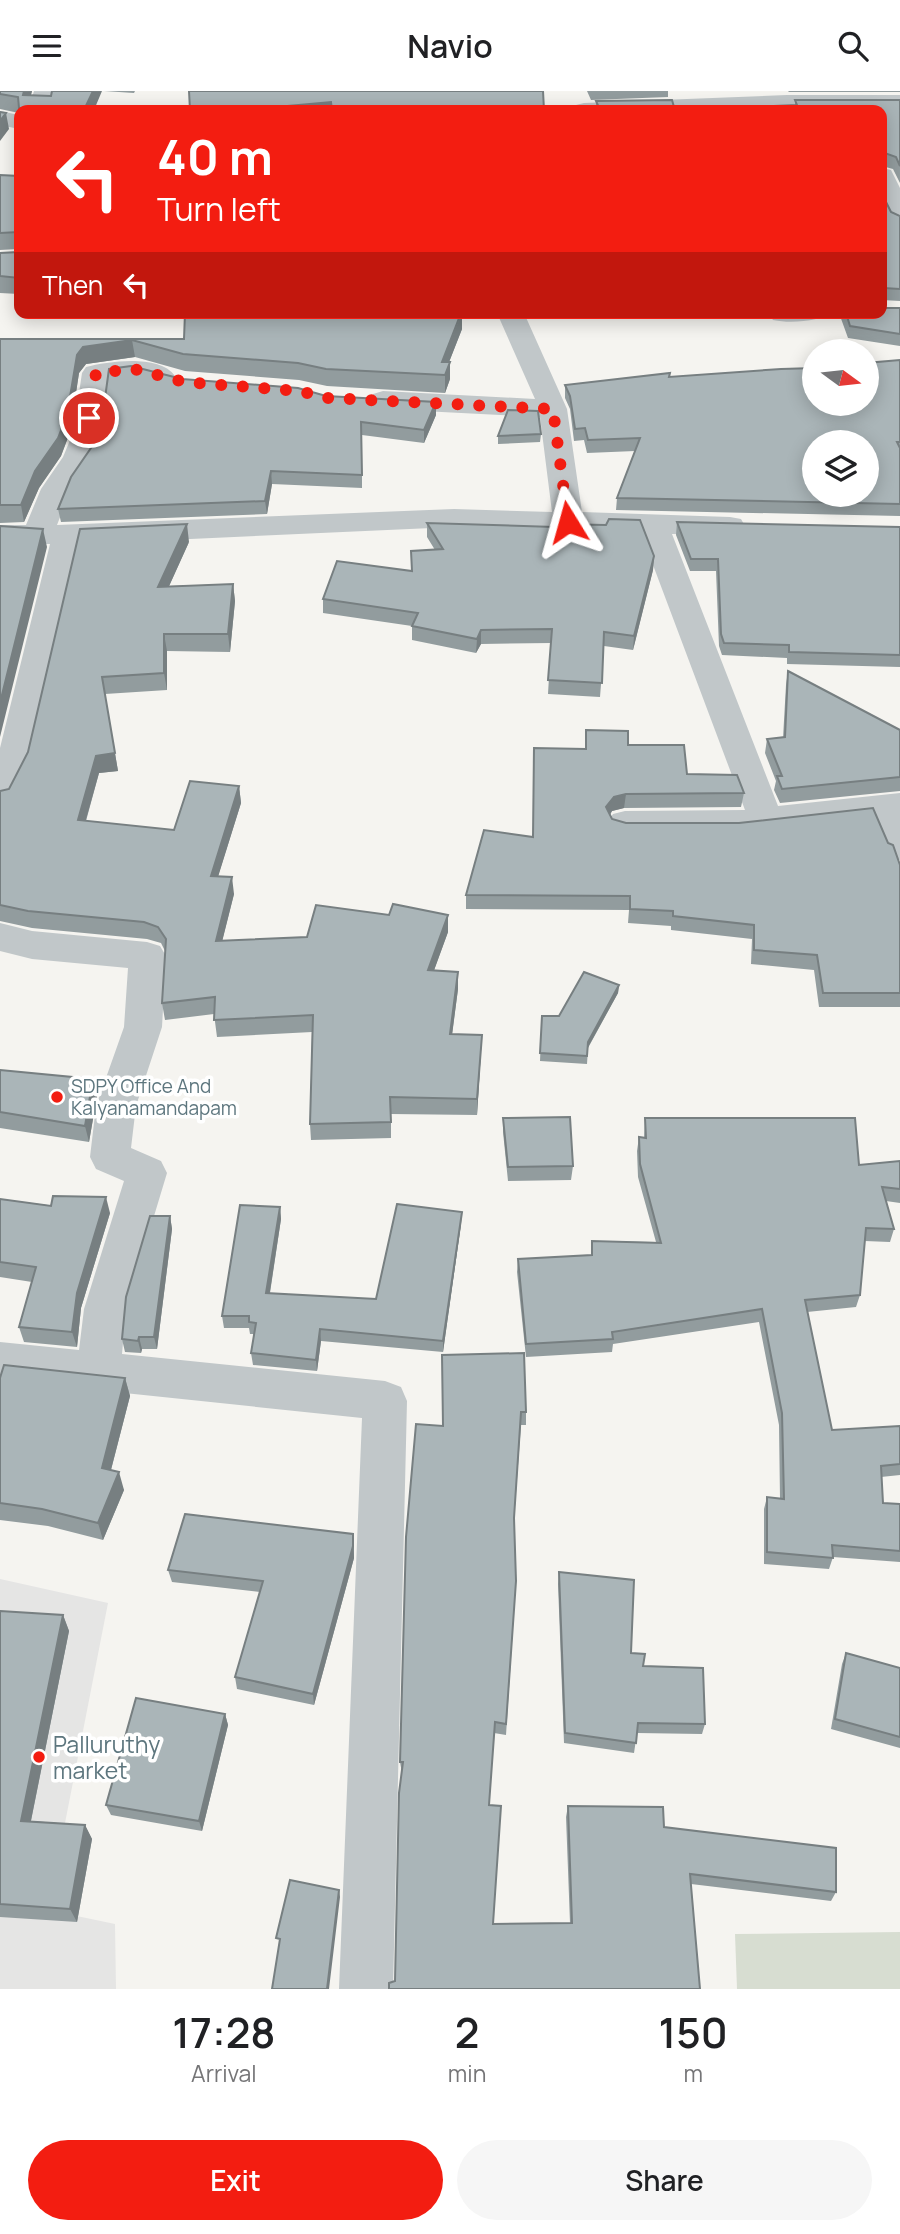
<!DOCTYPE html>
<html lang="en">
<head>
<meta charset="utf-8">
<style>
	:root { --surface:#fff; --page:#f6f6f6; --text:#202124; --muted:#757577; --accent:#f31d11 }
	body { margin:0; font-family:Manrope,sans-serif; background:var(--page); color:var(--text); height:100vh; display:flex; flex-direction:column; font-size:26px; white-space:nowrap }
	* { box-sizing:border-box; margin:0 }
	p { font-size:23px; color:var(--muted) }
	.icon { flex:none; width:38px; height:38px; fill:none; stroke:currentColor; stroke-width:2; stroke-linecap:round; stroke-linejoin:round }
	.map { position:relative; height:1898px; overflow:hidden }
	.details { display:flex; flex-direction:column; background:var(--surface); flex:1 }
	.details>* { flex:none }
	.top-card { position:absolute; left:14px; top:14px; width:873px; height:214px; border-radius:14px; box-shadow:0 4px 18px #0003; background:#f31d11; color:#fff; overflow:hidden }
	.needle { width:46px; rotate:105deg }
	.fabs { position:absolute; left:802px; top:248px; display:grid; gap:14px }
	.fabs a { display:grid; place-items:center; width:77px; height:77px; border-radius:50%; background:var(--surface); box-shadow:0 4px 18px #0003; font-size:35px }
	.pin { position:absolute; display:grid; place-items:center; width:60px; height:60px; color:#fff; margin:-30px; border:4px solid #fff; border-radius:50%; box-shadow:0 2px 7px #0007 }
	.me { position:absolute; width:77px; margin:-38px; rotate:352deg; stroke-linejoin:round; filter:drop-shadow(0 0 5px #0008) }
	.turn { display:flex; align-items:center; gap:24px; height:147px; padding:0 28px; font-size:32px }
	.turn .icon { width:91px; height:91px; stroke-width:2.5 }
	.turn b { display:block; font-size:49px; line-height:60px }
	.then { display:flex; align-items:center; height:66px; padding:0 28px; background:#0003; gap:14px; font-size:26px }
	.eta { display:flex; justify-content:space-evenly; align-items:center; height:119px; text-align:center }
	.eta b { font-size:42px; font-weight:600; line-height:49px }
	.action { display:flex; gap:14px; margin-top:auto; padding:14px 28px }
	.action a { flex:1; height:80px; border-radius:42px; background:var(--accent); color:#fff; font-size:28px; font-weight:600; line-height:80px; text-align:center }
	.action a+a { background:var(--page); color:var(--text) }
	header { display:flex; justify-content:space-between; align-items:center; height:91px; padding:0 28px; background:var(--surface); font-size:32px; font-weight:600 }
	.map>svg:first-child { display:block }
</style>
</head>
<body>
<header><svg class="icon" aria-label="menu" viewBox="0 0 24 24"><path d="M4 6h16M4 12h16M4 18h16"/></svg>Navio<svg class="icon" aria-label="search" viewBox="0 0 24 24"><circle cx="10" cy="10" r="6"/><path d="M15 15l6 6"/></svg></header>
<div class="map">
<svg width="900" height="1898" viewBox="0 0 900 1898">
	<rect width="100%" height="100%" fill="#f5f4f0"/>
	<path fill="#e5e5e4" d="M0 1488 108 1512 48 1819 115 1833 116 1898H0Z"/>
	<path fill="#d7ddd1" d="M900 1841V1898H737L735 1843Z"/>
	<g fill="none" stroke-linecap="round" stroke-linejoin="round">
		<path fill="#c1c7c9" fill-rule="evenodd" d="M34 0H58L52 19H28Z
			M787 4H900V18L572 19 576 14 584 12Z
			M0 20 19 24V38L0 34Z
			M882 77 891 79 900 97V135L891 132 882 114Z
			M497 222H524L567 318 582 421 730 426 741 428 745 435 741 442 730 444 672 443 778 715 900 702V769L887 765 871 729 737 744H625L613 741 607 732 613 723 625 720 745 719 641 442 454 436 81 453 29 678 12 713 0 716V657L50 453 0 452V434H26L41 398 63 366 73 342 82 282 86 276C109 270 160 263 175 285L171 291 161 293 133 286 109 289 101 342 93 366 71 398 57 434 454 418 552 421 540 326 383 318 373 315 369 309 373 303 383 300 535 308Z
			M819 222 816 228C802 231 787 232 773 229L769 223Z
			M0 832 32 840 147 851 160 855 166 865 162 936 136 1015 131 1057 161 1070 167 1082 126 1218 122 1263 385 1290 401 1296 407 1310 393 1898H339L362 1327 0 1289V1251L79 1259 84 1218 124 1090 96 1078 90 1066 96 1015 124 936 128 877 32 868 0 860Z"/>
	</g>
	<path fill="#929c9e" d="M0 0H32L31 4 94 19H19V22L0 18Z
		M104 0H135L134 2Z
		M587 0H668V6L591 9Z
		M788 0H900V1H789Z
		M795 9H900V92L893 78 882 75V19H596V10L674 16 707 18 795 14Z
		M0 84 19 85V203L0 202V162L18 161V158L0 159Z
		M891 121 900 125V210L882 209Z
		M900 217V255L848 247 839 222H882Z
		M462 222V238L449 271 450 288 445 302 327 295 299 289 185 280 135 266 86 273 79 282 70 341 61 365 39 397 24 431 0 432V248H184Z
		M900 269V425L616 419 617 407 635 360 587 362 584 349 574 350 570 318 565 307V294L670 285 814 313Z
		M182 288 326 305 436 324 424 352 362 344V397L272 393 267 423 61 431 58 418Z
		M541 343 540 351 498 353V345Z
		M677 431 900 436V576L787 573V567L722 564 719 555 716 480H690L676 444Z
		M427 432 654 465 653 479 633 559 604 555 600 606 548 603 551 552 481 553 476 562 412 549V535L323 522V508L412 480 411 460 435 459 427 446Z
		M189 451 169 495 233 493 235 510 230 561 167 560V599L105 603 118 680 99 682 86 730 174 739 239 695 241 712 218 785 234 803 222 850 307 846 389 824H448V841L434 879 458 881V898L452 943 482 944 477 1024 391 1023V1047L311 1049 310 1033 312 941 217 946 214 923 165 929 162 912 165 860 161 852 147 848 32 837 0 830V700L9 698Z
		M788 580 900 639V700L780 712 774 699 776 690 765 662 767 648 783 647 786 594Z
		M586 639 628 654 687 683 744 702 741 716 624 717 612 720 610 724 612 728 626 732 888 752 900 774V916H819L814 879 751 873 752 848 671 839V835L628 832 629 819 466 818V804L532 746 585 658Z
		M619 894 618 902 588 957 587 973 540 970 542 925H559Z
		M0 979 97 1005 89 1051 0 1037Z
		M503 1027 573 1075 571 1089 508 1090 503 1041Z
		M645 1027 859 1074 900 1070V1112L886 1110 894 1138 890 1151 865 1150 860 1204 856 1216 807 1221 832 1339 900 1335V1384L881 1386 883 1412 900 1413V1471L833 1466 829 1478 764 1473V1418L767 1406 780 1408 779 1334 759 1231 613 1253 612 1261 526 1266 517 1181 518 1168 591 1164 592 1150 656 1151 638 1086 637 1060 639 1046 644 1047Z
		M0 1108 110 1122 81 1217 77 1256 24 1251 19 1236 32 1191 0 1186Z
		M280 1116 281 1128 270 1202 376 1208 461 1133 443 1261 321 1250 317 1280 253 1274 251 1262 254 1243H250L249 1237H224L222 1225Z
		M170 1125 172 1138 157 1258H142L141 1262 125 1261 122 1248Z
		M442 1264 526 1321V1334H521L514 1429 516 1490 506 1644 494 1642 489 1714 493 1833 570 1832 566 1726 568 1715 664 1736 836 1801 831 1810 691 1793 395 1890 402 1682 400 1671 443 1335Z
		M0 1287H125L130 1305 111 1379 124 1399 103 1449 48 1435 0 1429Z
		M354 1455V1467L314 1614 237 1598 235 1586 260 1501 172 1491 168 1479Z
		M559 1481 643 1575 705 1633 702 1643 637 1642 634 1662 564 1652 558 1493Z
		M0 1520 63 1524 69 1540 31 1730 85 1734 92 1748 77 1831 0 1826Z
		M846 1562 900 1577V1657L831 1638 842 1573Z
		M225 1623 228 1634 202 1740 111 1724 106 1714Z"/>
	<path fill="#777f81" d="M24 0H32L27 17 23 4Z
		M93 0H102L94 19H84Z
		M331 11 332 19H254V18Z
		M6 22 9 38 0 50V30Z
		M462 222V238L444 284 442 271Z
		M132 249 135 266 86 273 79 282 70 341 61 365 39 397 24 431 21 414 77 264 83 256Z
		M450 271V288L445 302V284Z
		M436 311V324L424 352V339Z
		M271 380 272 393 267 423 265 410Z
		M187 433 189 451 161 513 158 496Z
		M43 438 47 456 0 646V612Z
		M654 465 653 479 633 559 634 545Z
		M233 493 235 510 230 561 228 543Z
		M481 539V553L476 562 477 548Z
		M164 543 167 560V599L164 582Z
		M102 586 118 680 99 682 81 746 78 729Z
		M239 695 241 712 213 802 211 785Z
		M626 703 624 717 612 720 605 731 606 716 614 706Z
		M232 786 234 803 218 867 216 850Z
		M448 824V841L428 896V879Z
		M458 881V898L450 960V943Z
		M619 894 618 902 587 958 588 951Z
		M482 944 477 1024V1008Z
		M93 988 97 1005 89 1051 85 1035Z
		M106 1106 110 1122 81 1217 77 1256 72 1241 77 1202Z
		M280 1116 281 1128 268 1213 266 1202Z
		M462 1121 461 1133 443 1261V1250Z
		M170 1125 172 1138 157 1258 154 1246Z
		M320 1238 321 1250 317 1280 316 1269Z
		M139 1246 142 1258 141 1262 138 1250Z
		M125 1287 130 1305 107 1394 102 1377Z
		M119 1381 124 1399 103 1449 98 1432Z
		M353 1443 354 1467 314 1614 313 1603Z
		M63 1524 69 1540 28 1744 21 1730Z
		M225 1623 228 1634 202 1740 199 1730Z
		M85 1734 92 1748 77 1831 70 1818Z
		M339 1799 340 1806 329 1898H327Z"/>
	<path fill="#aab5b8" stroke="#777f81" stroke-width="2" fill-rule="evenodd" d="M0 0H24L23 4 51 5 52 0H93L84 19 19 17 18 6 0 3Z
		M189 0H543L544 19H332L331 11 254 18V19H190Z
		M672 9 674 16 707 18 797 14 795 9H900V75L896 66 885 62 882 64V19H600L596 10Z
		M0 21 6 22 0 30Z
		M0 84 19 85V187L0 185V162L18 161V141L0 142Z
		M882 103 891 121 900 125V198L884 197 882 206Z
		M882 217H900V243L850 235 846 222H882Z
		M185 222H461L442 271H450L445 284 326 278 298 272 183 263 132 249 83 256 77 264 67 324 58 347 35 380 21 414H0V248H184Z
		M900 269V351H897L900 357V413L617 407 640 347 588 349 585 337 575 338 570 305 565 294 670 282 669 286 781 278 814 277V313H866V272ZM814 352H866V404H814Z
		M131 275 182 288 298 297 326 305 436 311 424 339 361 331 362 384 271 380 265 410 58 418 71 386 93 354 102 329 109 278Z
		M508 319 538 320 541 343 498 345Z
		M609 428 640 429 654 465 634 545 604 541 602 592 548 589 552 538 481 539 477 548 412 535 418 522 323 508 337 470 412 480 411 460 443 458 427 432 554 436V433L606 434Z
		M677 431 900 436V564L789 561V554L724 552 721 543 718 468H691Z
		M187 433 158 496 233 493 228 543H164V582L102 586 115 662 96 665 78 729 174 739 190 690 239 695 211 785 232 786 216 850 307 846 316 814 389 824 393 813 448 824 428 879 458 881 450 943 482 944 477 1008 390 1006 391 1031 310 1033 313 924 214 929 215 906 162 912 166 848 158 836 144 831 28 820 0 814V700L9 698 28 661 80 438Z
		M0 435 43 438 0 612Z
		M788 580 900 639V686L782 698 777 685H782L767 648 785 646Z
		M586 639 628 640V654H684L687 683 737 684 744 702 626 703 614 706 606 716 612 728 626 732H739L873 717 888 752 893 754 900 774V902H823L817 864 754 859V834L673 825V820L630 818V805L466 804 484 739 533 746 534 657 586 658Z
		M584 881 619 894 588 951 587 965 540 962 542 925H559Z
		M0 979 93 988 85 1035 0 1021Z
		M570 1026 573 1075 508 1076 503 1027Z
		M645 1027H855L859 1074 900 1070V1098L882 1096 894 1138 866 1137 860 1204 805 1209 832 1339 900 1335V1373L881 1375 883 1412 900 1413V1460L832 1454 833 1467 767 1461V1406L784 1408 782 1322 762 1218 612 1241 613 1248 526 1253 518 1168 592 1164V1150L661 1152 640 1073 639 1046 646 1047Z
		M53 1105 106 1106 77 1202 72 1241 19 1236 36 1176 0 1171V1108L51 1115Z
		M397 1113 462 1121 443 1250 320 1238 316 1269 251 1262 256 1232 249 1231V1225H222L240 1114 280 1116 266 1202 376 1208Z
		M150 1125H170L154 1246H139L138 1250 122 1248 126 1206Z
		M524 1262 526 1321H521L514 1427 516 1490 506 1633 495 1631 489 1714 501 1715 493 1833 572 1832 568 1715 663 1716 664 1736 836 1757V1801L690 1783 700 1898H389V1892L395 1890 399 1702 403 1671H400L406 1446 416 1333 443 1335 442 1264Z
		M4 1274 125 1287 102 1377 119 1381 98 1432 42 1418 0 1412V1287Z
		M185 1423 353 1443V1455L313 1603 235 1586 263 1490 168 1479Z
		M559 1481 634 1489 631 1562 645 1563 643 1575 703 1577 705 1633 638 1632 636 1652 565 1642Z
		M0 1520 63 1524 21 1730 85 1734 70 1818 0 1813Z
		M846 1562 900 1577V1646L835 1628Z
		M136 1607 225 1623 199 1730 106 1714Z
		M290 1789 339 1799 327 1898H272L280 1848 276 1847Z"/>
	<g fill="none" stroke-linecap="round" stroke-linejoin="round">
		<path stroke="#f31d11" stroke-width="12" stroke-dasharray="0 21.6" d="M89 327 96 282 134 278 184 291 299 300 327 307 553 318 568 431"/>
	</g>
	<g fill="#f31d11" stroke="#fff" stroke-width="2.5">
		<circle cx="57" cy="1006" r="7"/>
		<circle cx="39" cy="1666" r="7"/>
	</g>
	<g text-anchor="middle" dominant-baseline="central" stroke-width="7" stroke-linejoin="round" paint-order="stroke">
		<g font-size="19" fill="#5d767e" stroke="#fff" text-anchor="start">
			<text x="71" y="995">SDPY Office And<tspan x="71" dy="22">Kalyanamandapam</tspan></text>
		</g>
		<g font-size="23" fill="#5d767e" stroke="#fff" text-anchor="start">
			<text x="53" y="1653">Palluruthy<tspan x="53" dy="26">market</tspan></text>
		</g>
	</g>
</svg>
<div class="fabs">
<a><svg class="needle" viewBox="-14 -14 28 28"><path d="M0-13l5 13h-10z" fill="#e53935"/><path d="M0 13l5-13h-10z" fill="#757577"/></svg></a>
<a><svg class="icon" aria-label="layers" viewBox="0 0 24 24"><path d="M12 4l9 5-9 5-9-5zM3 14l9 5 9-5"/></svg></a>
</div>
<div class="pin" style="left:89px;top:327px;background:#d93025"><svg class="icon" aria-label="arrive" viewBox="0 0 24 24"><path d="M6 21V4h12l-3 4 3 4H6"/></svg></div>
<svg class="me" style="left:568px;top:431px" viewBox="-20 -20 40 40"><path d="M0-17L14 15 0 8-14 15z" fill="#f31d11" stroke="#fff" stroke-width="4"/></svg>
<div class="top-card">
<div class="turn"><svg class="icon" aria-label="left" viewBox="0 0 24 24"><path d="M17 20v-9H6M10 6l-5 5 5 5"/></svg><div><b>40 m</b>Turn left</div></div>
<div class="then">Then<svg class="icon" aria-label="left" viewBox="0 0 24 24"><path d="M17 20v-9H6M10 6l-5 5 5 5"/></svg></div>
</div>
</div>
<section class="details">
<div class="eta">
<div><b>17:28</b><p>Arrival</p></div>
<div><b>2</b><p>min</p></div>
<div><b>150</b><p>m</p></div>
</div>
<div class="action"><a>Exit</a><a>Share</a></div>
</section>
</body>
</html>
